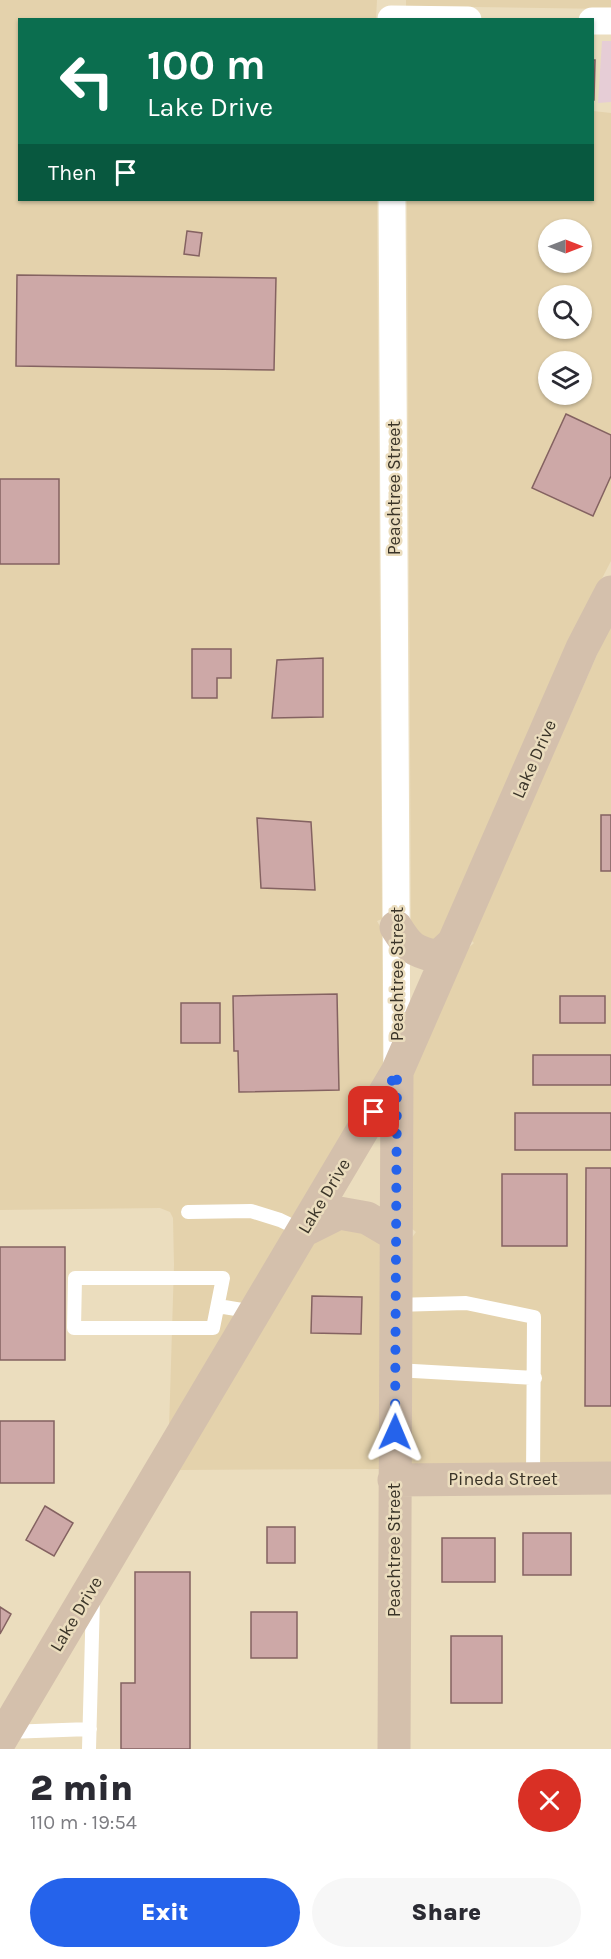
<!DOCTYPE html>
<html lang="en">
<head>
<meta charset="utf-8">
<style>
	:root { --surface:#fff; --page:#f7f7f7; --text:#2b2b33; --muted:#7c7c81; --accent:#2563eb }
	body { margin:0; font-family:Karla,sans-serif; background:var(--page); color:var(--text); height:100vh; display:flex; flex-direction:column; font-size:22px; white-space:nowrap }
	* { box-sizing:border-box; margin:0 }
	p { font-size:20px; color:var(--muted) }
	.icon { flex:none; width:33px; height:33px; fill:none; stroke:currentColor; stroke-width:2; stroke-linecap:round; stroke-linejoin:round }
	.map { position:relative; height:1749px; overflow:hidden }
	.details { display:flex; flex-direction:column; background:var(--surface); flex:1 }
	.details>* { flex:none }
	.guide { position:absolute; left:18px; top:18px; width:576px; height:183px; border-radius:0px; box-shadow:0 2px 4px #0004; background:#0b6e4f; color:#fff; overflow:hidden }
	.needle { width:39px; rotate:90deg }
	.buttons { position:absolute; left:538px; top:219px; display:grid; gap:12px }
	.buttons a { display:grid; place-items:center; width:54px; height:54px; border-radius:50%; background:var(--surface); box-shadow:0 2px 4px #0004; font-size:30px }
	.pin { position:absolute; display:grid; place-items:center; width:51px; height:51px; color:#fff; margin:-26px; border-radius:12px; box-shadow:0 3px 9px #0006 }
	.me { position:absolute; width:66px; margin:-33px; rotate:1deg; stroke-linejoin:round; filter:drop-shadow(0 0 4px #0008) }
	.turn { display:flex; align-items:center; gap:21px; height:126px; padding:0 30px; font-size:27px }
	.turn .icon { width:78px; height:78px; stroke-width:2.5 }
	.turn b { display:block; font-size:42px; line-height:51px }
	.then { display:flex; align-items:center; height:57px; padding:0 30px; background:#0003; gap:12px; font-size:22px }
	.round { display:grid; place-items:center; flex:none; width:63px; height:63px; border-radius:32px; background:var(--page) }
	.headline { display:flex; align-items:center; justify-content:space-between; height:102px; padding:0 30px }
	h1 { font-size:36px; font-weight:800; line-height:45px }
	.button { display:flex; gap:12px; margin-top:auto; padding:12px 30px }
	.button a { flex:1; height:69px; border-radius:36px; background:var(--accent); color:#fff; font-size:24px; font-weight:800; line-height:69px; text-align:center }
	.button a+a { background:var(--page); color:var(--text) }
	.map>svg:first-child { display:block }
</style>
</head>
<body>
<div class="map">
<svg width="611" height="1749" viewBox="0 0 611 1749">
	<rect width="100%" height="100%" fill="#ebddbe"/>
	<path fill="#e4d2ac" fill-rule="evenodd" d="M0 0H377L376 19 20 20V200H377L382 919 377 921 382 930 383 1069 169 1429 174 1265 173 1218 170 1212 160 1208 0 1210Z
		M406 0H611V9L406 6Z
		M593 111 611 113V561L569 642 441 936 434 942 418 936 411 924 407 200H592ZM549 230H582V262H549ZM549 296H582V328H549ZM549 362H582V394H549Z
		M611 623V1466L409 1467 411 1239 416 1232 411 1228 412 1075 466 950 474 943 471 940Z
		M342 1227 362 1230 381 1242 380 1469 178 1470 314 1241Z"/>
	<path fill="#e6cdd6" d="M602 41H611V102L598 103Z"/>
	<path fill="#cda8a7" stroke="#846261" stroke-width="1.5" d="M592 60H595L594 100H592Z
		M187 231 202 233 199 256 184 254Z
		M17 275 276 278 274 370 16 366Z
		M566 414 611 435V476L593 516 532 488Z
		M0 479H59V564H0Z
		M192 649H231V678H217V698H192Z
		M323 658V717L272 718 277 660Z
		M601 815H611V871H601Z
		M257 818 311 822 315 890 261 888Z
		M337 994 339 1090 239 1092 238 1051H234L233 996Z
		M560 996H605V1023H560Z
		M181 1003H220V1043H181Z
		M533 1055H611V1085H533Z
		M515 1113H611V1150H515Z
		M586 1168H611V1406H585Z
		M502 1174H567V1246H502Z
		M0 1247H65V1360H0Z
		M312 1296 362 1297 361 1334 311 1333Z
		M0 1421H54V1483H0Z
		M45 1506 73 1523 54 1556 26 1540Z
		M267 1527H295V1563H267Z
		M523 1533H571V1575H523Z
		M442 1538H495V1582H442Z
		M135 1572H190V1749H121V1683H135Z
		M0 1607 11 1614 0 1634Z
		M251 1612H297V1658H251Z
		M451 1636H502V1703H451Z"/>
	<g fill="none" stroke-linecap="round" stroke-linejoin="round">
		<path stroke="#fff" stroke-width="14" d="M188 1212 251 1211 280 1220 303 1231
			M75 1278H223L213 1328H74Z
			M395 1305 466 1303 534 1317 533 1479
			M218 1306 254 1312
			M396 1370 535 1378
			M8 1732 90 1729
			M89 1749 93 1598"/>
		<path stroke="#fff" stroke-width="27" d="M391 19 468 20
			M592 21H611
			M392 200 397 1068"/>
		<path stroke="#d4c0ac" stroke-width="33" d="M396 927C409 948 413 951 438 957L453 943
			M303 1231 339 1213 367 1218 396 1235
			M394 1480 611 1478
			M0 1741 397 1072 582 648 611 592
			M394 1749 397 1074"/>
	</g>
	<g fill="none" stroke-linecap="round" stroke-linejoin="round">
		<path stroke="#2563eb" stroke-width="10" stroke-dasharray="0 18" d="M374 1112 397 1072 395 1432"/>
	</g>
	<g text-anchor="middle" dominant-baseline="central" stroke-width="5" stroke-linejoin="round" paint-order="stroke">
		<g font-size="18" fill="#3a3428" stroke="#ebddbe">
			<text transform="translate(394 488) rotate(-90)">Peachtree Street</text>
			<text transform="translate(534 759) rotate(-66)">Lake Drive</text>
			<text transform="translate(397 974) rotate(-90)">Peachtree Street</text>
			<text transform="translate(324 1196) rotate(-59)">Lake Drive</text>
			<text x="503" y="1479">Pineda Street</text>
			<text transform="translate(394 1550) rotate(-90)">Peachtree Street</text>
			<text transform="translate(76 1614) rotate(-59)">Lake Drive</text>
		</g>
	</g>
</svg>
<div class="buttons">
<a><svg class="needle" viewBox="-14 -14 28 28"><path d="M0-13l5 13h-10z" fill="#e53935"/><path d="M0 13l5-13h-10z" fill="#7c7c81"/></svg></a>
<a><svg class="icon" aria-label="search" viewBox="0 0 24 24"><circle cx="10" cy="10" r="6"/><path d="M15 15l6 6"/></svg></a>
<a><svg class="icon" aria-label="layers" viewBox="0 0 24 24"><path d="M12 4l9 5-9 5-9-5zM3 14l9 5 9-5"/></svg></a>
</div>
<div class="pin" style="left:374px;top:1112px;background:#d93025"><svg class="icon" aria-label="arrive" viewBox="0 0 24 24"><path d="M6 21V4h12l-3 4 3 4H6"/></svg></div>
<svg class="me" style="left:395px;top:1432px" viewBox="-20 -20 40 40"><path d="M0-17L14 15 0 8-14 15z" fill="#2563eb" stroke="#fff" stroke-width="4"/></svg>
<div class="guide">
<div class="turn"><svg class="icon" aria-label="left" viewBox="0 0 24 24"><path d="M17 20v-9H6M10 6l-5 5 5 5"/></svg><div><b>100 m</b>Lake Drive</div></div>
<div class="then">Then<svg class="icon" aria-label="arrive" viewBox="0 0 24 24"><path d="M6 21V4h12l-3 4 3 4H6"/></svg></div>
</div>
</div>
<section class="details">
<div class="headline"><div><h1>2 min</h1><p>110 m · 19:54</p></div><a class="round" style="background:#d93025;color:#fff"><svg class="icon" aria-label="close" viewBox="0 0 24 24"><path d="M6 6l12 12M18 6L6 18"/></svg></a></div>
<div class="button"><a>Exit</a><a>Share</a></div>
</section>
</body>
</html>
